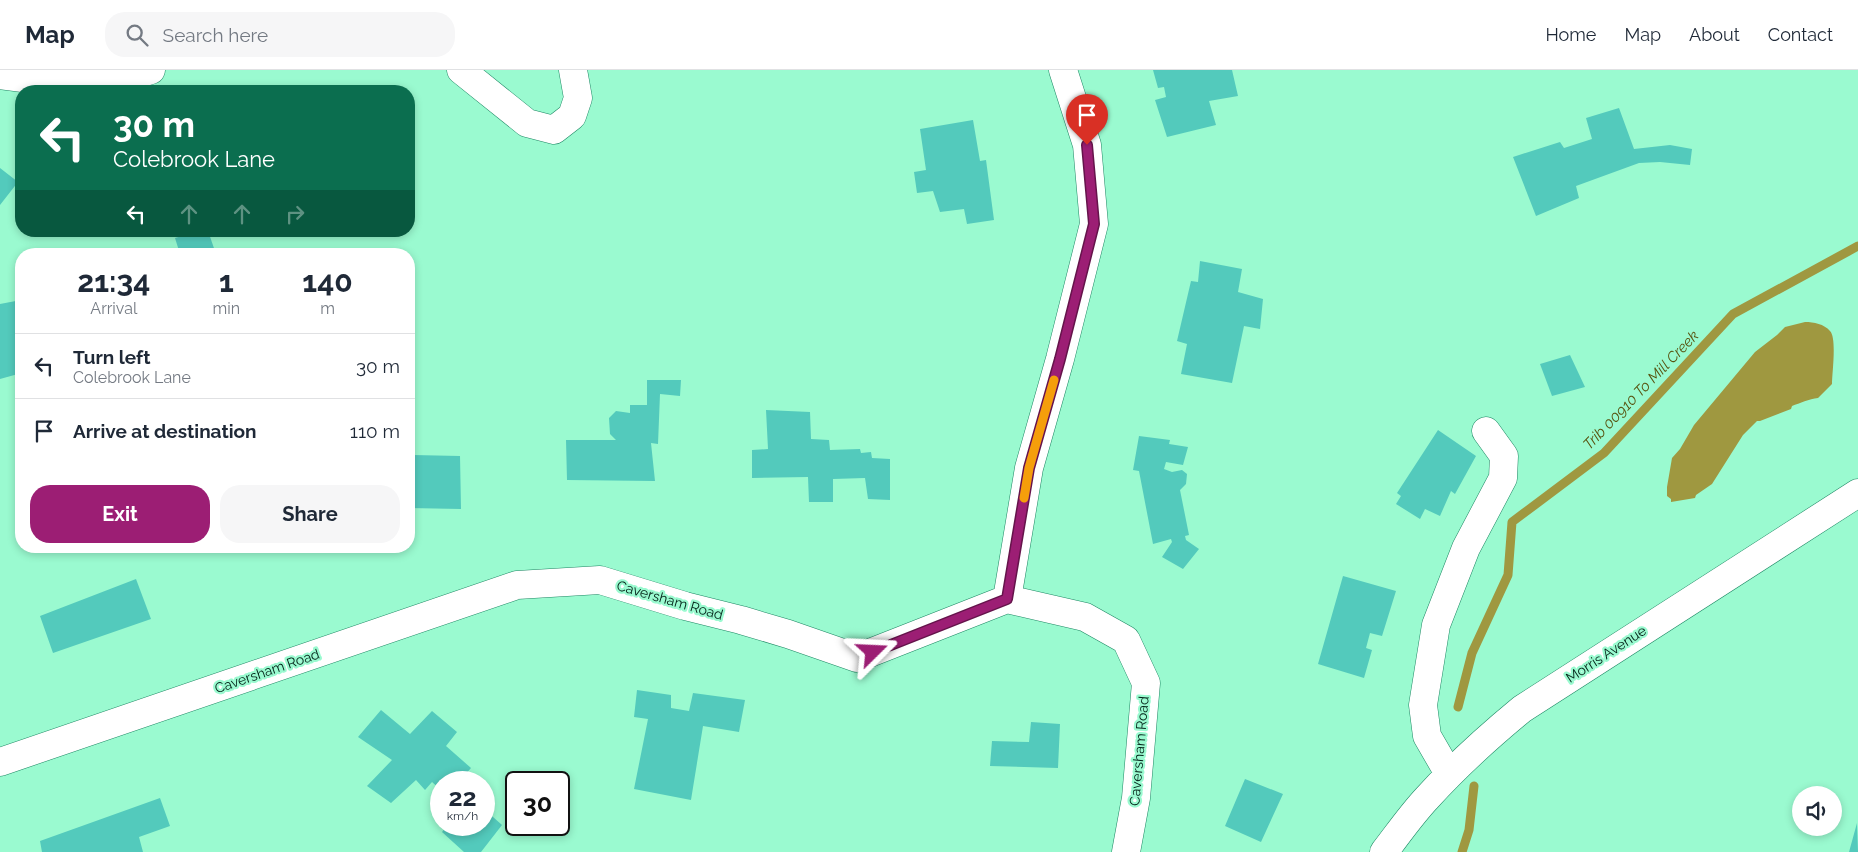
<!DOCTYPE html>
<html lang="en">
<head>
<meta charset="utf-8">
<style>
	:root { --surface:#fff; --page:#f6f6f7; --text:#1f2937; --muted:#747a83; --line:#e0e1e3; --accent:#9c1e74 }
	body { margin:0; font-family:Raleway,sans-serif; background:var(--page); color:var(--text); height:100vh; display:flex; flex-direction:column; font-size:19px; white-space:nowrap }
	* { box-sizing:border-box; margin:0 }
	p { font-size:16px; color:var(--muted) }
	.icon { flex:none; width:28px; height:28px; fill:none; stroke:currentColor; stroke-width:2; stroke-linecap:round; stroke-linejoin:round }
	.map { position:relative; flex:1; overflow:hidden }
	.details { position:absolute; left:15px; top:178px; width:400px; height:305px; display:flex; flex-direction:column; background:var(--surface); border-radius:20px; box-shadow:0 2px 8px #0003 }
	.details>* { flex:none }
	.banner { position:absolute; left:15px; top:15px; width:400px; height:152px; border-radius:20px; box-shadow:0 2px 8px #0003; background:#0b6e4f; color:#fff; overflow:hidden }
	.buttons { position:absolute; left:1792px; top:716px; display:grid; gap:10px }
	.buttons a { display:grid; place-items:center; width:50px; height:50px; border-radius:50%; background:var(--surface); box-shadow:0 2px 8px #0003; font-size:25px }
	.speed { position:absolute; left:430px; top:701px; display:flex; gap:10px; font-size:25px; font-weight:700; text-align:center }
	.speed>* { display:grid; place-content:center; width:65px; height:65px; border-radius:50%; background:var(--surface); box-shadow:0 2px 8px #0003; line-height:1 }
	.speed small { font-size:12px; font-weight:400 }
	.speed .limit { border:2px solid #111; border-radius:8px; background:#fff; color:#111 }
	.pin { position:absolute; display:grid; place-items:center; width:42px; height:42px; color:#fff; margin:-51px -21px; border-radius:50% 50% 50% 0; rotate:-45deg; box-shadow:0 0 5px #0007 }
	.pin .icon { rotate:45deg }
	.me { position:absolute; width:55px; margin:-28px; rotate:69deg; stroke-linejoin:round; filter:drop-shadow(0 0 4px #0008) }
	.turn { display:flex; align-items:center; gap:18px; height:105px; padding:0 15px; font-size:22px }
	.turn .icon { width:65px; height:65px; stroke-width:2.5 }
	.turn b { display:block; font-size:35px; line-height:42px }
	.lanes { display:flex; align-items:center; height:48px; padding:0 15px; background:#0003; justify-content:center; gap:25px; direction:ltr }
	.lanes .off { opacity:.35 }
	.eta { display:flex; justify-content:space-evenly; align-items:center; height:85px; text-align:center }
	.eta b { font-size:30px; font-weight:700; line-height:35px }
	.button { display:flex; gap:10px; margin-top:auto; padding:10px 15px }
	.button a { flex:1; height:58px; border-radius:20px; background:var(--accent); color:#fff; font-size:20px; font-weight:700; line-height:58px; text-align:center }
	.button a+a { background:var(--page); color:var(--text) }
	ul { padding:0; list-style:none }
	li { display:flex; align-items:center; gap:15px; height:65px; padding:0 15px; border-top:1px solid var(--line) }
	li div { flex:1 }
	li b { display:block; font-size:19px }
	li em { font-style:normal }
	header { display:flex; align-items:center; gap:30px; box-sizing:border-box; height:70px; padding:0 25px; background:var(--surface); border-bottom:1px solid var(--line) }
	header strong { font-size:24px }
	nav { display:flex; gap:28px; margin-inline-start:auto; font-size:18px }
	.search { width:350px; height:45px; background:var(--page); display:flex; align-items:center; gap:12px; box-sizing:border-box; padding:0 18px; border-radius:20px; color:var(--muted); font-size:19px }
	.map>svg:first-child { display:block }
</style>
</head>
<body>
<header>
<strong>Map</strong>
<div class="search"><svg class="icon" aria-label="search" viewBox="0 0 24 24"><circle cx="10" cy="10" r="6"/><path d="M15 15l6 6"/></svg>Search here</div>
<nav><a>Home</a><a>Map</a><a>About</a><a>Contact</a></nav>
</header>
<div class="map">
<svg width="1858" height="782" viewBox="0 0 1858 782">
	<rect width="100%" height="100%" fill="#9afad0"/>
	<path fill="#9f9840" d="M1805 252C1814 252 1824 254 1830 261 1837 268 1832 303 1832 314L1818 328C1809 329 1800 333 1792 336L1791 339 1760 351H1757L1743 365 1712 414 1696 425 1695 428 1671 432V429L1667 426V417L1672 388 1680 379 1694 355 1755 282 1777 265 1785 257Z"/>
	<g fill="none" stroke-linecap="round" stroke-linejoin="round">
		<path stroke="#9f9840" stroke-width="9" d="M1458 637 1472 583 1508 505 1512 452 1604 383 1733 244 1858 176
			M1462 782 1469 760 1474 716"/>
	</g>
	<path fill="#53cabc" d="M1153 0H1232L1238 26 1209 31 1216 55 1167 67 1155 30 1166 27 1164 17 1158 18Z
		M1619 38 1634 79 1670 75 1692 79 1690 95 1660 92 1639 93 1576 116 1579 128 1536 146 1513 87 1560 72 1564 78 1592 69 1586 48Z
		M973 50 980 91 986 90 994 150 967 154 964 139 940 142 933 121 917 123 914 102 926 100 920 59Z
		M0 98 18 112 0 135Z
		M199 161H208L215 181 224 179 226 184H180L175 168Z
		M1200 191 1242 199 1238 222 1263 229 1260 259 1244 256 1232 313 1181 304 1187 274 1177 271 1191 211 1198 212Z
		M21 230V313L18 304 0 309V234Z
		M1570 285 1585 317 1552 326 1540 294Z
		M647 310H681L680 326 660 324 658 374 651 373 655 411 567 410 566 370H616L610 364 609 348 616 341 630 343V335H647Z
		M766 340 810 342 811 369 829 370 830 380 860 379 861 383 871 382 872 388 890 389V430L868 429 865 408 833 409V432H809L808 407 752 408V380L768 379Z
		M1438 360 1476 386 1455 424 1451 421 1440 446 1425 439 1420 449 1396 434 1401 426 1397 423Z
		M1139 366 1170 370 1169 374 1188 377 1183 395 1166 392 1164 399 1172 402 1182 400 1187 404 1186 414 1180 420 1189 465 1185 466 1186 470 1199 479 1183 499 1162 487 1172 472 1171 469 1153 474 1139 401 1133 400Z
		M409 372H412L413 385 460 386 461 439 409 438Z
		M1343 506 1396 521 1382 566 1370 563 1366 578 1372 580 1364 608 1318 594Z
		M136 509 151 549 53 583 40 546Z
		M637 620 671 625V638L689 641 693 623 745 630 739 662 703 656 691 730 634 719 648 649 634 647Z
		M381 640 410 664 432 641 457 662 446 676 471 698 459 712H441V720L432 712 425 720 416 710 391 733 367 716 392 690 358 667Z
		M1031 652 1060 654 1058 698 990 696 992 671 1029 672Z
		M1245 709 1283 724 1261 772 1225 756Z
		M160 728 170 756 139 767 143 782H42L40 771Z
		M484 739 502 755 481 782H464L442 762 448 755H484Z
		M1857 753 1858 782H1849Z"/>
	<g fill="none" stroke-linecap="round" stroke-linejoin="round">
		<defs>
			<path id="minor" d="M461 0 527 53 554 60 572 46 578 28 573 0
				M0 5 52 12 138 4 151 0
				M1007 529 1029 398 1060 289 1094 154 1087 75 1063 0
				M0 692 517 515 600 510 685 536 741 550 788 564 857 588 1007 529 1085 547 1126 570 1146 613 1136 728 1126 782
				M1449 704 1427 666 1423 635 1436 555 1466 478 1503 408 1504 386 1486 361
				M1384 782C1398 764 1411 745 1427 728 1456 696 1488 667 1522 639L1858 423"/>
		</defs>
		<use href="#minor" stroke="#1d8763" stroke-width="29"/>
		<use href="#minor" stroke="#fff" stroke-width="28"/>
	</g>
	<g fill="none" stroke-linecap="round" stroke-linejoin="round">
		<defs>
			<path id="route" d="M873 582 1007 529 1029 398 1060 289 1094 154 1087 75"/>
		</defs>
		<use href="#route" stroke="#65144b" stroke-width="12"/>
		<use href="#route" stroke="#9c1e74" stroke-width="9"/>
		<path stroke="#f59e0b" stroke-width="9" d="M1024 428 1029 398 1054 310"/>
	</g>
	<g text-anchor="middle" dominant-baseline="central" stroke-width="4.5" stroke-linejoin="round" paint-order="stroke">
		<g font-size="14" fill="#022116" stroke="#9afad0">
			<text transform="translate(670 530) rotate(16)">Caversham Road</text>
			<text transform="translate(1606 584) rotate(-33)">Morris Avenue</text>
			<text transform="translate(267 601) rotate(-19)">Caversham Road</text>
			<text transform="translate(1139 681) rotate(-85)">Caversham Road</text>
		</g>
		<g font-size="15" font-style="italic" fill="#57520e" stroke="#9afad0">
			<text transform="translate(1641 320) rotate(-46)">Trib 00910 To Mill Creek</text>
		</g>
	</g>
</svg>
<div class="buttons">
<a><svg class="icon" aria-label="sound" viewBox="0 0 24 24"><path d="M4 9h4l5-4v14l-5-4H4zM17 9q2 3 0 6"/></svg></a>
</div>
<div class="speed"><div>22<small>km/h</small></div><div class="limit">30</div></div>
<div class="pin" style="left:1087px;top:75px;background:#d93025"><svg class="icon" aria-label="arrive" viewBox="0 0 24 24"><path d="M6 21V4h12l-3 4 3 4H6"/></svg></div>
<svg class="me" style="left:873px;top:582px" viewBox="-20 -20 40 40"><path d="M0-17L14 15 0 8-14 15z" fill="#9c1e74" stroke="#fff" stroke-width="4"/></svg>
<div class="banner">
<div class="turn"><svg class="icon" aria-label="left" viewBox="0 0 24 24"><path d="M17 20v-9H6M10 6l-5 5 5 5"/></svg><div><b>30 m</b>Colebrook Lane</div></div>
<div class="lanes"><svg class="icon" aria-label="left" viewBox="0 0 24 24"><path d="M17 20v-9H6M10 6l-5 5 5 5"/></svg><svg class="icon off" aria-label="ahead" viewBox="0 0 24 24"><path d="M12 20V5M6 11l6-6 6 6"/></svg><svg class="icon off" aria-label="ahead" viewBox="0 0 24 24"><path d="M12 20V5M6 11l6-6 6 6"/></svg><svg class="icon off" aria-label="right" viewBox="0 0 24 24"><path d="M7 20v-9h11M14 6l5 5-5 5"/></svg></div>
</div>
<section class="details">
<div class="eta">
<div><b>21:34</b><p>Arrival</p></div>
<div><b>1</b><p>min</p></div>
<div><b>140</b><p>m</p></div>
</div>
<ul>
<li><svg class="icon" aria-label="left" viewBox="0 0 24 24"><path d="M17 20v-9H6M10 6l-5 5 5 5"/></svg><div><b>Turn left</b><p>Colebrook Lane</p></div><em>30 m</em></li>
<li><svg class="icon" aria-label="arrive" viewBox="0 0 24 24"><path d="M6 21V4h12l-3 4 3 4H6"/></svg><div><b>Arrive at destination</b></div><em>110 m</em></li>
</ul>
<div class="button"><a>Exit</a><a>Share</a></div>
</section>
</div>
</body>
</html>
